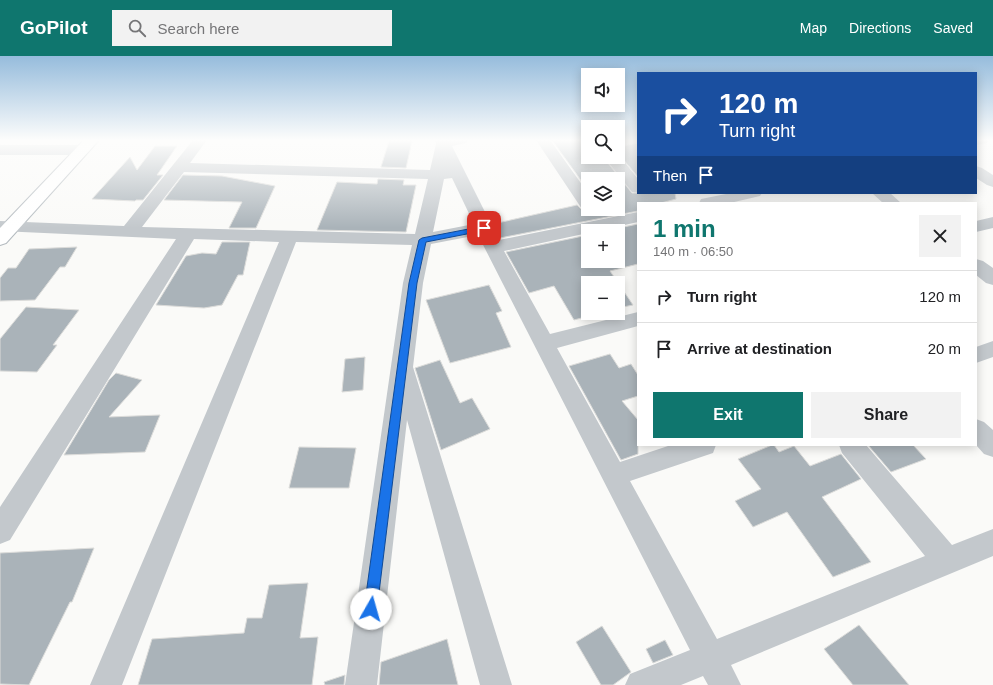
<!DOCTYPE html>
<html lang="en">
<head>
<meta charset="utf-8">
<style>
	:root { --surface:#fff; --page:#f2f2f2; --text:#202124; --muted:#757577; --line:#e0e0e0; --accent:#0f766e }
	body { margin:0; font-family:Helvetica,sans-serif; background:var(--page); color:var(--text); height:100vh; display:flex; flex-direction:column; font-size:15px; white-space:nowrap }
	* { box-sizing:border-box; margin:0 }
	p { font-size:13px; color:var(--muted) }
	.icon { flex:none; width:22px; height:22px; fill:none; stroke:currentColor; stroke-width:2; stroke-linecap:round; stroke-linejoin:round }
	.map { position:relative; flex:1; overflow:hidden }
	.sheet { position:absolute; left:637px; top:146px; width:340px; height:244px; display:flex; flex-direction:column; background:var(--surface); border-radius:0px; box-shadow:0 2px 10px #0003 }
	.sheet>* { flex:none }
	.top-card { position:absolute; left:637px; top:16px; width:340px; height:122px; border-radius:0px; box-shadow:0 2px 10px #0003; background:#1a4fa0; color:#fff; overflow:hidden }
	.controls { position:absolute; left:581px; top:12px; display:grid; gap:8px }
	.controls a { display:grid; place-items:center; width:44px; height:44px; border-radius:0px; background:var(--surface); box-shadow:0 2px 10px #0003; font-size:20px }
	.pin { position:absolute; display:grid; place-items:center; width:34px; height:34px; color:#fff; margin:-17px; border-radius:8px; box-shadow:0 2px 6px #0006 }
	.me { position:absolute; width:44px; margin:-22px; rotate:7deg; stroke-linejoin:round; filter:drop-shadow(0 0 3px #0008) }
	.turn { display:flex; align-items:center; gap:14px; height:84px; padding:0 16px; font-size:18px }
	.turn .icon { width:52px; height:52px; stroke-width:2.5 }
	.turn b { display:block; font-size:28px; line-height:34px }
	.then { display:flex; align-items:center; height:38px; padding:0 16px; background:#0003; gap:8px; font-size:15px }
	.round { display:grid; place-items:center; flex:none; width:42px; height:42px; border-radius:0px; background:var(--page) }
	.summary { display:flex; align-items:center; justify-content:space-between; height:68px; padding:0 16px }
	h1 { font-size:24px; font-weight:700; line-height:30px; color:var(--accent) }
	.action { display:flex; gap:8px; margin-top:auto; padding:8px 16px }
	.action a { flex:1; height:46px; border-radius:0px; background:var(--accent); color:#fff; font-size:16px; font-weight:700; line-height:46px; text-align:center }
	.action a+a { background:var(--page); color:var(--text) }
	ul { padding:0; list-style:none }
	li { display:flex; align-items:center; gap:12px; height:52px; padding:0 16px; border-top:1px solid var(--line) }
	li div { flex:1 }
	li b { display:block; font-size:15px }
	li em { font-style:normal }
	header { display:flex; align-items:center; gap:24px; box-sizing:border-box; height:56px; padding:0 20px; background:var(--accent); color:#fff }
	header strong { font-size:19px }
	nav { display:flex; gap:22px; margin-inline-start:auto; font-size:14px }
	.search { width:280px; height:36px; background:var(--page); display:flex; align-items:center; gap:10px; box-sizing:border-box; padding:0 14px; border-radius:0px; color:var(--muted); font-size:15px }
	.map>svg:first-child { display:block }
</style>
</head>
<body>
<header>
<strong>GoPilot</strong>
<div class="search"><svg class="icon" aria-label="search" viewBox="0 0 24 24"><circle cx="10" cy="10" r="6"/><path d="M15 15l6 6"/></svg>Search here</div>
<nav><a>Map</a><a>Directions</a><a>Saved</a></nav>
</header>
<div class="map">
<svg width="993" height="629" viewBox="0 0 993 629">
	<rect width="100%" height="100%" fill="#fafaf8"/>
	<path fill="#aab3b9" stroke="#dcdcda" d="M552 84H583L588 90V101H603L632 137H675L676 143 661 147H638V155L500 182 493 168 577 149 582 154 588 155 593 153H618V123H588V134Z
		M389 85H412L406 112 381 111Z
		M638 87V121L618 97V91Z
		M155 90H177L157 119H163L143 144H136L135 145 92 143 130 101 137 114Z
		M183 119 222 120 275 130 256 172H229L242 146 164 144Z
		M378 123 404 124 403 129H416L406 176 317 174 337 126 377 128Z
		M638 168V208L610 215 633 249 618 252V227H588V257H600L574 264 554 230 529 237 506 196 588 179V205H618V175H604Z
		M222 186H250L243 219H238L222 249 204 252 156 249 186 200 202 197 216 198Z
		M77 191 65 211H60L35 244 0 245V222L8 212H16L29 193Z
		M489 229 502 255 496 257 511 291 450 307 426 244Z
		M26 251 79 254 53 289H57L37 316 0 315V283Z
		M610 298 619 312 631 308 638 319V340L622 345 638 364V398L621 404 569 310Z
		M365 301 363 334 342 336 345 303Z
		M440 304 460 347 472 342 490 373 441 394 415 312Z
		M116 317 142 324 109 361 160 359 145 396 64 399 109 324Z
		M772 389H774L779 396 794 390 810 410 841 398 861 423 822 441 871 506 833 521 787 456 753 471 735 445 761 433 738 403Z
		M868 389H913L926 403 891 416Z
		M299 391 356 392 349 432H289Z
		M94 492 72 546H70L29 629 0 628V497Z
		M308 527 300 582 318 581 312 629H138L152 583 244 577 247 562H262L269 529Z
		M859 569 909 629H853L824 593Z
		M602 570 631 616 613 629H601L576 586Z
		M447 583 458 629H379L381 606Z
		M665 584 673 599 653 607 646 593Z
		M345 619 344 629H325L324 626Z"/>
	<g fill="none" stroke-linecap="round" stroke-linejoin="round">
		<defs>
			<path id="secondary" d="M84 84H99L6 187 0 189V172Z"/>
		</defs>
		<use href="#secondary" stroke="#b3babf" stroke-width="2"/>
		<path fill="#c3c8cc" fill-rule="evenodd" d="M193 84H207L190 107 430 114 436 88 435 84H468L466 87 452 90 499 184 638 156V166L597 175H588V177L504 195 550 278 638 256V270L557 292 620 406 671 389H716L713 397 630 425 717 583 925 500 842 397 839 389H866L952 489 993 473V500L731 609 741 629H708L703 620 681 629H625L630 618 690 594 478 179 431 188 423 227 413 311 512 629H480L407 364 377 629H345L403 227 412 189 296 186 122 629H90L279 186 194 183 10 484 0 488V451L176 183 0 175V165L124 170ZM184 116 428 123 415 178 142 171ZM452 122 474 168 433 176 444 123Z
			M536 84H550L588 137V153H592L588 154 582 153Z
			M976 84H989L987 87 976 89Z
			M0 89H83L88 91 91 94 88 97 83 99H0Z
			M618 98 638 123V137H642L632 136 604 101H618Z
			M976 110 982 112 993 119V131L987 129 976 122Z
			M731 137H762L760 140 730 147H699L701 143Z
			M872 137H890L901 147H883Z
			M993 161V172L976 176V165Z
			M976 203 983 205 993 212V229L986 227 976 219Z
			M993 285V301L976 307V291Z
			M976 363 984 366 993 374V401L984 398 976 389Z"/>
		<use href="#secondary" fill="#fff" fill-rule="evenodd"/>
	</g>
	<linearGradient id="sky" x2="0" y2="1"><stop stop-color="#96bcdc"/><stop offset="0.49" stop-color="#fdfdfc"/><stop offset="1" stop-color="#fdfdfc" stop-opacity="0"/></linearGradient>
	<rect width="993" height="172" fill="url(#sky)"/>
	<path fill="#1a73e8" stroke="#114b97" d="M484 170 487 171V174L426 186 417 227 377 553 375 557 371 559 366 557 364 553 409 227 419 184 422 182Z"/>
</svg>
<div class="controls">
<a><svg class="icon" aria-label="sound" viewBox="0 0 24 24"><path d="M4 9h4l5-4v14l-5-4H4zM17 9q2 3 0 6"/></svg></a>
<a><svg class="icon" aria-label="search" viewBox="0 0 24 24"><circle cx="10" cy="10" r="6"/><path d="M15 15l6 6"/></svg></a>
<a><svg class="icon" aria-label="layers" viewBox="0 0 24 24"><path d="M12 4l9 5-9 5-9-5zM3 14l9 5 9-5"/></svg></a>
<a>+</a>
<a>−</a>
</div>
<div class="pin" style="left:484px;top:172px;background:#d93025"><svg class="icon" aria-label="arrive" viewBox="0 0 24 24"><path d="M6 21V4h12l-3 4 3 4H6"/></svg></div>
<svg class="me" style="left:371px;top:553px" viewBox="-20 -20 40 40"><circle r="19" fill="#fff"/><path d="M0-13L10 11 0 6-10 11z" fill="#1a73e8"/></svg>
<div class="top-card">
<div class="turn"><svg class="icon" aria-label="right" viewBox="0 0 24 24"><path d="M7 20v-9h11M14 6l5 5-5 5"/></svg><div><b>120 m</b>Turn right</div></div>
<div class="then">Then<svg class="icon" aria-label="arrive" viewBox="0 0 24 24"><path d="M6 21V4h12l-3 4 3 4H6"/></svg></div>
</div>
<section class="sheet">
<div class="summary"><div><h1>1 min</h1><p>140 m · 06:50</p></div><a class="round"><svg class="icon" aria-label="close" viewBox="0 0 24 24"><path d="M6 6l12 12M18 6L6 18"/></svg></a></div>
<ul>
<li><svg class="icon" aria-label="right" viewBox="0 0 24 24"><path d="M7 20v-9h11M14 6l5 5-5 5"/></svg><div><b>Turn right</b></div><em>120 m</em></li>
<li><svg class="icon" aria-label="arrive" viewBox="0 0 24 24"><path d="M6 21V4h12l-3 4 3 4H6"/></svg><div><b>Arrive at destination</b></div><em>20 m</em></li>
</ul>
<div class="action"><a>Exit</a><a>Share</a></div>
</section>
</div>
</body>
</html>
